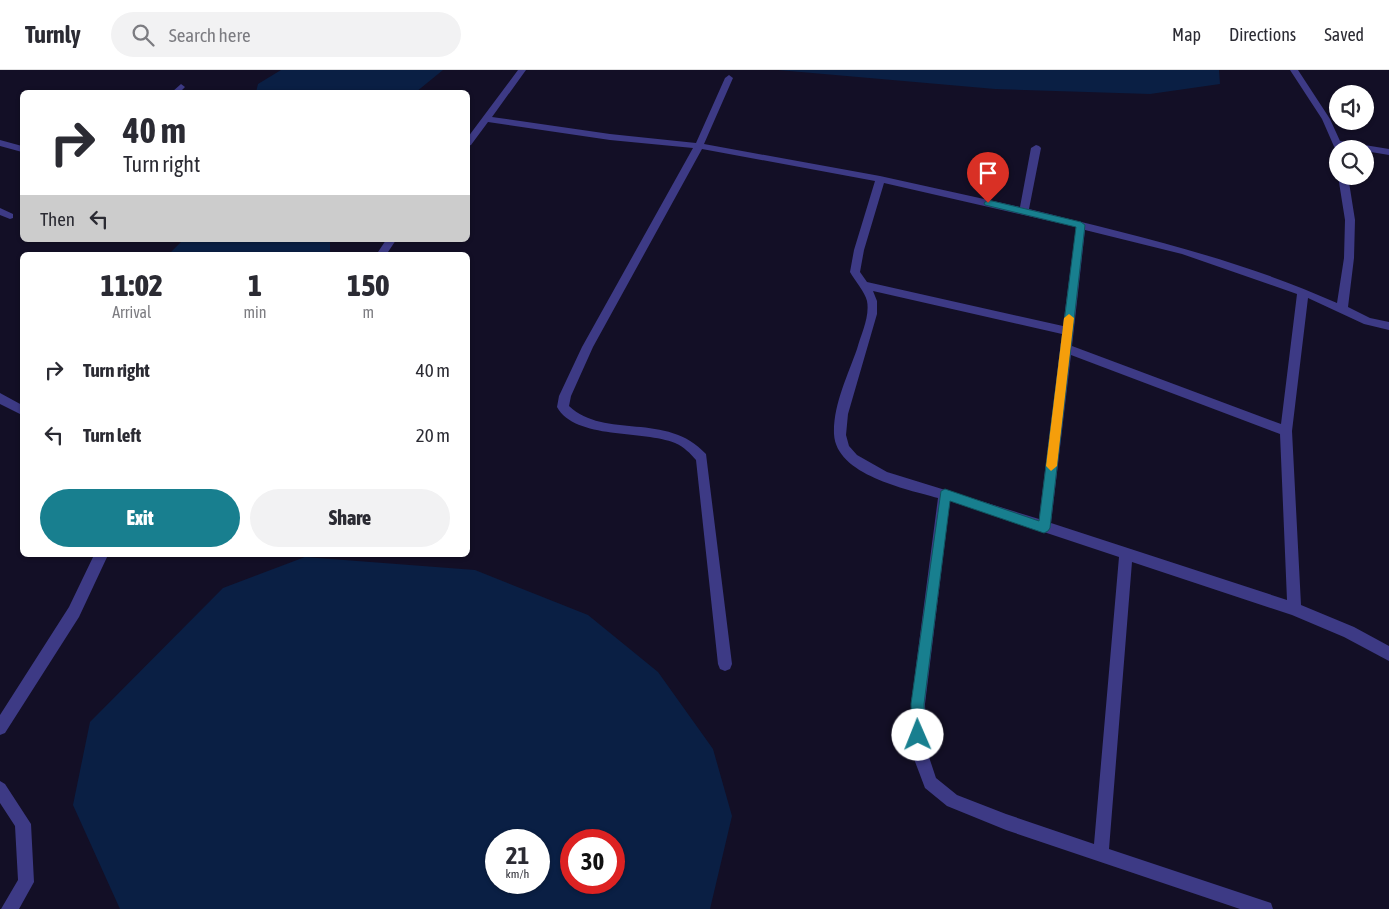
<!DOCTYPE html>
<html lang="en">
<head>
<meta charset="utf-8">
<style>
	:root { --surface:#fff; --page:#f2f2f3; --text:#2b2b33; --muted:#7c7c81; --line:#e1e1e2; --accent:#187f8f }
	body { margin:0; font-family:"Asap Condensed",sans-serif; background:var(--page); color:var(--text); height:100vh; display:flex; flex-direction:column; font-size:19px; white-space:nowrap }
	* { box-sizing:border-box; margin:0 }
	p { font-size:16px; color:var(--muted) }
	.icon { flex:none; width:28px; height:28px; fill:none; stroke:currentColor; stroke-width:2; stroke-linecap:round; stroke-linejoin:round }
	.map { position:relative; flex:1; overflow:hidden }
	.sheet { position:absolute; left:20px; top:182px; width:450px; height:305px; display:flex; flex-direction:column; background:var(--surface); border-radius:8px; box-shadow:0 1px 4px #0004 }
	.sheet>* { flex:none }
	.guide { position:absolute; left:20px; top:20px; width:450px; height:152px; border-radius:8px; box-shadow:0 1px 4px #0004; background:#fff; color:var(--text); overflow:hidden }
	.buttons { position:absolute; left:1329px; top:15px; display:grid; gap:10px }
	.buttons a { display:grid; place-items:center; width:45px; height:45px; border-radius:50%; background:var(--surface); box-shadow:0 1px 4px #0004; font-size:25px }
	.speed { position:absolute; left:485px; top:759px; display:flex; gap:10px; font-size:25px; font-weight:700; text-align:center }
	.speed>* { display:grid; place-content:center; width:65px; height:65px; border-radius:50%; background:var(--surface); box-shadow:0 1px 4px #0004; line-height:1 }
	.speed small { font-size:12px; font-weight:400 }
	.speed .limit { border:8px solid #d22; background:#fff; color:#111 }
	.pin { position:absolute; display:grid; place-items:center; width:42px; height:42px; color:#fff; margin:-51px -21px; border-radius:50% 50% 50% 0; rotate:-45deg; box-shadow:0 0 5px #0007 }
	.pin .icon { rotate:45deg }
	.me { position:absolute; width:55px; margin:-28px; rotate:359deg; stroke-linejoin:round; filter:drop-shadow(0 0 4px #0008) }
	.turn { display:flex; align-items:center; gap:18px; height:105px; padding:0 20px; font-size:22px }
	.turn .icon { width:65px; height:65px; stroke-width:2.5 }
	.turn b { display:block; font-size:35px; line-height:42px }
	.then { display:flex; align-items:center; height:48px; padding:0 20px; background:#0003; gap:10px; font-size:19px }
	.eta { display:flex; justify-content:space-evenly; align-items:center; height:85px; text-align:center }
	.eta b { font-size:30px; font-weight:800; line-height:35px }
	.button { display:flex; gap:10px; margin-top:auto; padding:10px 20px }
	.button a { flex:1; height:58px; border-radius:30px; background:var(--accent); color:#fff; font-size:20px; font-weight:800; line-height:58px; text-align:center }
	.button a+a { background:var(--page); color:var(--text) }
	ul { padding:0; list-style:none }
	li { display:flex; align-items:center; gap:15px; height:65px; padding:0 20px }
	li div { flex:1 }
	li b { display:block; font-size:19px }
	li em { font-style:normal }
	header { display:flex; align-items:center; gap:30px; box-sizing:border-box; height:70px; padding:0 25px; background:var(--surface); border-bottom:1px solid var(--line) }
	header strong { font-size:24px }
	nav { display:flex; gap:28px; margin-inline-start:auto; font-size:18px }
	.search { width:350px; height:45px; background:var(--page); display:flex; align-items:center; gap:12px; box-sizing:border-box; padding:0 18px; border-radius:28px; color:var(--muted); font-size:19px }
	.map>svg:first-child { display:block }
</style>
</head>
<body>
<header>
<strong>Turnly</strong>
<div class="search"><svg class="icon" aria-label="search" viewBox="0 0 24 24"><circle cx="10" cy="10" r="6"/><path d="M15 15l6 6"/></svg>Search here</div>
<nav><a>Map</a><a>Directions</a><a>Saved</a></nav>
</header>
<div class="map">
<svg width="1389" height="839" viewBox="0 0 1389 839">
	<rect width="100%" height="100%" fill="#130f26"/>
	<path fill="#0a1f44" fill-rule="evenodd" d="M281 0H443L416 22H256L258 14Z
		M778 0H1219L1220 14 1150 24 995 19Z
		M183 170H330V185H168Z
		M305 487 475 500 588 545 658 602 713 679 732 746 710 839H120L73 735 90 652 223 518ZM496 770H539V812H496ZM571 770H614V812H571Z"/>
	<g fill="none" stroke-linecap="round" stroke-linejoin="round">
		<path fill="#3d3a85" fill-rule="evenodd" d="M518 0H526L492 47 610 64 696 73 725 8 729 5 733 8 704 74 880 106 1020 137 1031 78 1036 75 1039 76 1041 78 1029 139C1134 165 1239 189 1337 233L1344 188 1345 150 1338 106H1348L1355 150 1354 188 1348 237 1370 248 1389 252V260L1364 254 1308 228 1292 361 1301 535 1354 557 1389 576V591L1344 567 1292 545 1132 492 1109 779 1271 833 1273 839H1240L1006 760 947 736 925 718 911 681V634L938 428C906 419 836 405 834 364 833 335 848 305 857 279 861 264 870 247 867 231 865 222 855 211 850 202L854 180 875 111 702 79 593 277 571 326 569 336C605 370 667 341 706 384L732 594 730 599 725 601 720 599 718 594 696 390C690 383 684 377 675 373 644 360 575 370 557 337L559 326 582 277 693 78 610 70 488 52 471 75 468 76V67ZM884 113 1076 157 1063 256 867 212 860 202 864 180ZM1085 160 1182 184 1297 224 1281 354 1072 276ZM873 221 1062 264 1039 449 887 402 857 385 849 376 846 365 848 344 877 244V231ZM1071 285 1280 364 1287 530 1051 453ZM950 431 1119 487 1094 774 1006 744 957 725 936 708 927 681 925 634Z
			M1290 0H1298L1330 49 1340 71 1389 79V85L1365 81V79L1343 78 1336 81 1322 49Z
			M181 14 185 17 180 22H172Z
			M0 70 22 76V82L0 76Z
			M0 138 13 144V148L10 149 0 145Z
			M386 170H396L386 185H376Z
			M0 323 22 335V345L0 334Z
			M94 485H108L79 547 5 663 0 665V645L69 537Z
			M0 711 5 714 31 754 34 812 19 839H1L18 810 15 756 0 733Z"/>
	</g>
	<path fill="#187f8f" stroke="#10535d" d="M988 130 1081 152 1085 155 1050 458 1048 461 1044 463 950 431 924 634 925 665 923 670 918 672 914 670 912 665 911 634 941 421 945 419 1039 451 1076 157 985 135 984 133Z"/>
	<path fill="#f59e0b" d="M1069 244 1074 248 1057 396 1051 401 1046 396 1064 248Z"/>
</svg>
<div class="buttons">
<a><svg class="icon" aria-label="sound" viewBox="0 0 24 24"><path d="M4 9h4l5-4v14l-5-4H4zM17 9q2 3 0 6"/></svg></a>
<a><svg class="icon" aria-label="search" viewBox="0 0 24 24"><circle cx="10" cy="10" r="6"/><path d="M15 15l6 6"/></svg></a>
</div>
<div class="speed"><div>21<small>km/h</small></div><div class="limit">30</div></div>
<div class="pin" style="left:988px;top:133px;background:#d93025"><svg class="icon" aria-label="arrive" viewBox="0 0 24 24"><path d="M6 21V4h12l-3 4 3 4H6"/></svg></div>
<svg class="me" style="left:918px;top:665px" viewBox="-20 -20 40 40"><circle r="19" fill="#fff"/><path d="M0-13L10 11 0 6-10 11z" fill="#187f8f"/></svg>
<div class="guide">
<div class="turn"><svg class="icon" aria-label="right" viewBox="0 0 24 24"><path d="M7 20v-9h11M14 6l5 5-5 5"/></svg><div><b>40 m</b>Turn right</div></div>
<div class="then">Then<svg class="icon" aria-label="left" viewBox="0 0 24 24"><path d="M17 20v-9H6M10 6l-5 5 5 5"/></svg></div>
</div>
<section class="sheet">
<div class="eta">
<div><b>11:02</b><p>Arrival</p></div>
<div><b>1</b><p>min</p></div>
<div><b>150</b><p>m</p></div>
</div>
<ul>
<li><svg class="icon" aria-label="right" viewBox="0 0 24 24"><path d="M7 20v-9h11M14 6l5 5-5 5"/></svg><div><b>Turn right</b></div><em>40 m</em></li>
<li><svg class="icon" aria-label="left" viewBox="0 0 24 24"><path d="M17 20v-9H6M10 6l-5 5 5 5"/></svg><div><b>Turn left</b></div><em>20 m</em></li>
</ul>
<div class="button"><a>Exit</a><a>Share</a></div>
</section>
</div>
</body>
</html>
